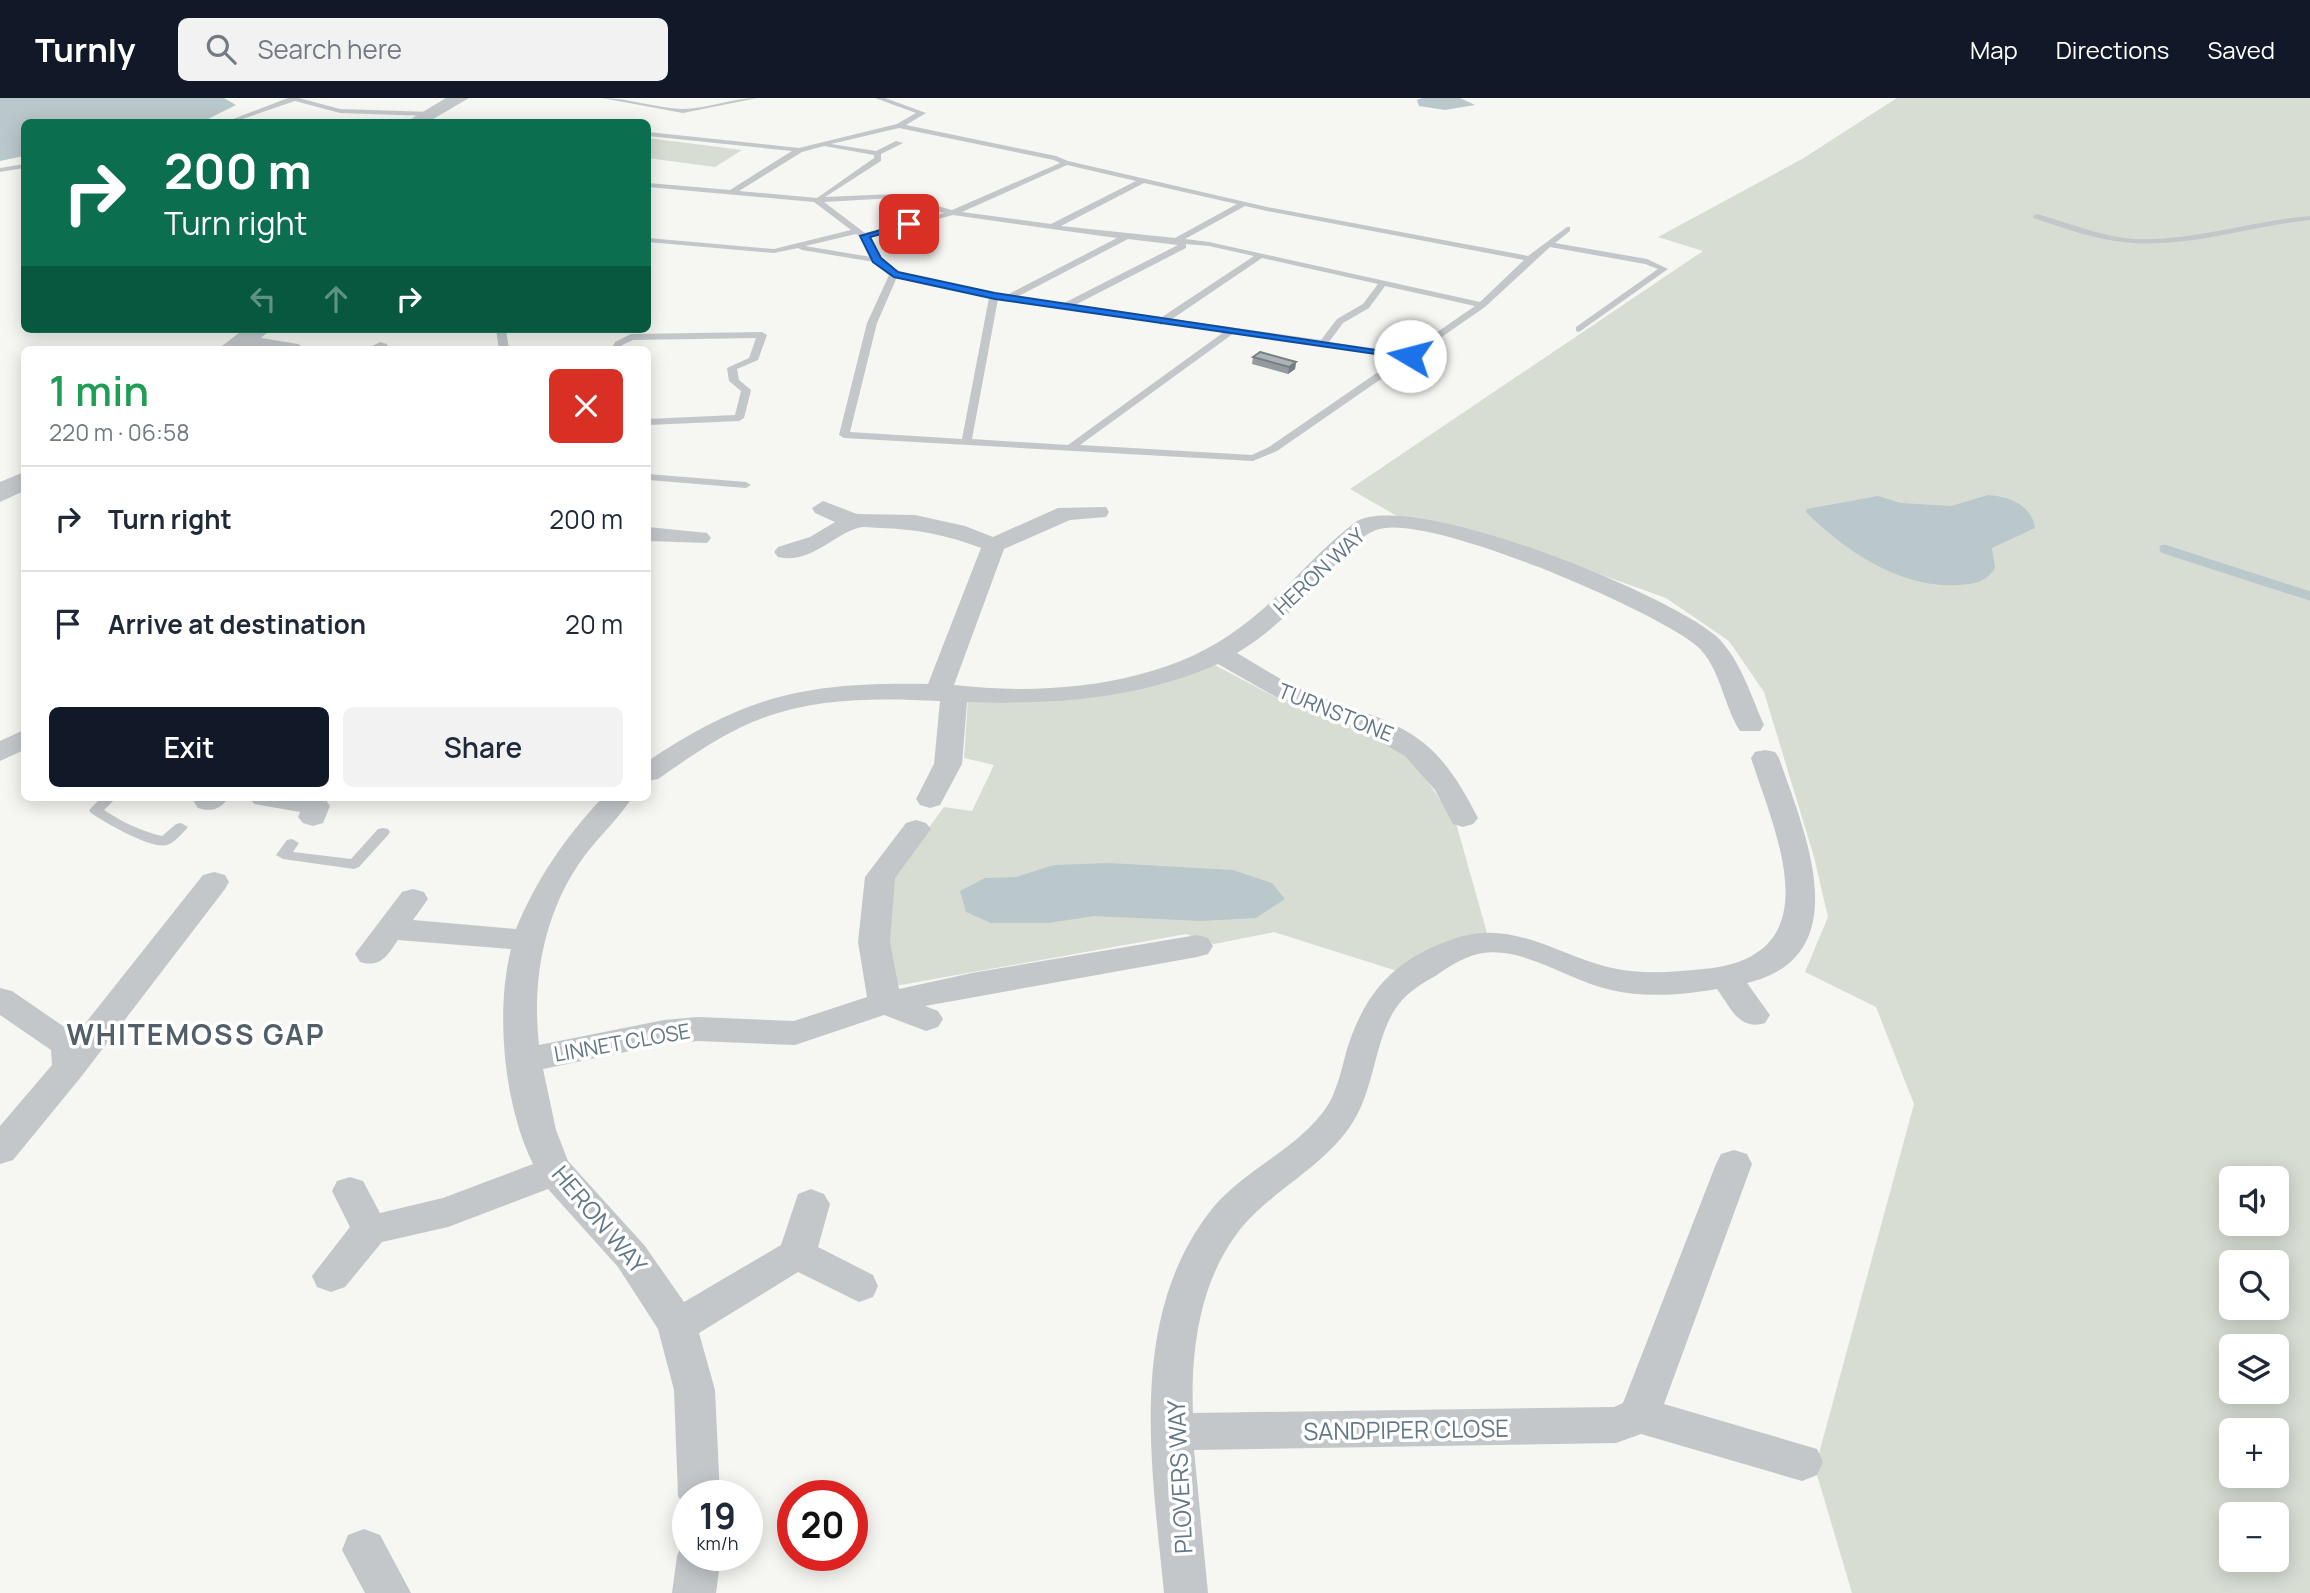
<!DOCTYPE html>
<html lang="en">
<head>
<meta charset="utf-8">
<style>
	:root { --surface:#fff; --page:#f2f2f3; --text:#1f2937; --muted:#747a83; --line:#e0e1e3; --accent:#111827 }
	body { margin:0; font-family:Manrope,sans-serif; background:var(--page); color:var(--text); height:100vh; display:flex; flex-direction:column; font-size:26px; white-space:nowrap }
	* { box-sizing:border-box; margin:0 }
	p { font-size:23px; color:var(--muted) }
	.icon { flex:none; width:38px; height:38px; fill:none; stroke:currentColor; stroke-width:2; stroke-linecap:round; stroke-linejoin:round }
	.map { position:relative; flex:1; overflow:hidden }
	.sheet { position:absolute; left:21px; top:248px; width:630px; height:455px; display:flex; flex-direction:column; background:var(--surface); border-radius:10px; box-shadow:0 4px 18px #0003 }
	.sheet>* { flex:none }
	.guide { position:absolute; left:21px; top:21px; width:630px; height:214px; border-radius:10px; box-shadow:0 4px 18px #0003; background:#0b6e4f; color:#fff; overflow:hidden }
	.tools { position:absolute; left:2219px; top:1068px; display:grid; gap:14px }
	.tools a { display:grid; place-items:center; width:70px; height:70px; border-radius:10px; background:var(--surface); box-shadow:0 4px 18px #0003; font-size:35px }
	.speed { position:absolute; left:672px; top:1382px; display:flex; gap:14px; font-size:35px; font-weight:700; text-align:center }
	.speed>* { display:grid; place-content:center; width:91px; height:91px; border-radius:50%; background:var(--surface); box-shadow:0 4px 18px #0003; line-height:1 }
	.speed small { font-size:18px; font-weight:400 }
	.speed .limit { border:10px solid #d22; background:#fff; color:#111 }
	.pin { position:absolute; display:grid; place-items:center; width:60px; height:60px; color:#fff; margin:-30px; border-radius:14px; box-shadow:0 4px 10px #0006 }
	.me { position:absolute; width:77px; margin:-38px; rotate:278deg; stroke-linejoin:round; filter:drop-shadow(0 0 5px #0008) }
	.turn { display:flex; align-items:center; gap:24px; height:147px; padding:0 28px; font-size:32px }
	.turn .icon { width:91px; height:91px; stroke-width:2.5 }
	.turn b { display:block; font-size:49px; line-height:60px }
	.lanes { display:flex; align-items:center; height:66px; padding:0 28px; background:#0003; justify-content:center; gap:35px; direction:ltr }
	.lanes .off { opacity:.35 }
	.round { display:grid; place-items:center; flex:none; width:74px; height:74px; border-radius:10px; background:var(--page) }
	.overview { display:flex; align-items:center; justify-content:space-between; height:119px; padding:0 28px }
	h1 { font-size:42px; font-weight:600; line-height:52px; color:#1e9e55 }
	.action { display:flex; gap:14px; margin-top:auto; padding:14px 28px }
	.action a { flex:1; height:80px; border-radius:10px; background:var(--accent); color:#fff; font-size:28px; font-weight:600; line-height:80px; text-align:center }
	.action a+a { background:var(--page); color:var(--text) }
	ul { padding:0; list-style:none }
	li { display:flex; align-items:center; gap:21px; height:105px; padding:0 28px; border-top:2px solid var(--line) }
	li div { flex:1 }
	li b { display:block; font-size:26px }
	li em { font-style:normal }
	header { display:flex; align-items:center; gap:42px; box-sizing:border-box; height:98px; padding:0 35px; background:var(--accent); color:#fff }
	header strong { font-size:33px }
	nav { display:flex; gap:38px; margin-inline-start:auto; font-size:24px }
	.search { width:490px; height:63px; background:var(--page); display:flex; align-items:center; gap:18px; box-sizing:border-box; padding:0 24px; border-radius:10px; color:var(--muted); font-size:26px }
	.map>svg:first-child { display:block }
</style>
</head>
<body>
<header>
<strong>Turnly</strong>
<div class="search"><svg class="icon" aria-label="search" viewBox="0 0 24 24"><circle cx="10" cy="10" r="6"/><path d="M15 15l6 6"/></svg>Search here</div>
<nav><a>Map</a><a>Directions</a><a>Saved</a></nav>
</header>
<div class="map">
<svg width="2310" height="1495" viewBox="0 0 2310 1495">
	<rect width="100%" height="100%" fill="#f6f6f2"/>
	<path fill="#d7ddd3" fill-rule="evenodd" d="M1897 0H2310V1495H1852L1815 1370 1914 1006 1876 909 1805 874 1828 819 1814 759 1764 594 1729 543 1666 500 1538 454 1397 418 1350 391 1703 153 1658 139 1802 61ZM2231 1080H2277V1125H2231ZM2231 1164H2277V1209H2231ZM2231 1248H2277V1293H2231ZM2231 1332H2277V1377H2231ZM2231 1416H2277V1461H2231Z
		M648 40 742 52 715 69 648 60Z
		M1209 564 1279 601 1406 652 1456 725 1487 835 1397 873 1274 834 1214 846 1186 836 895 888 881 840 888 785 944 709 972 713 994 667 964 660 968 600 1041 601Z"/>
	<path fill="#bac8cc" d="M0 0H224L236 7 202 24H24V58L0 63Z
		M1422 0H1460L1475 7 1445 12 1419 8 1417 2Z
		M1988 397C2008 398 2032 407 2035 430L1992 450 1995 470C1986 484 1975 486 1959 487 1901 491 1845 453 1806 414L1807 411 1878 398 1901 405 1951 408Z
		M1109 765 1233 772 1272 785 1285 801 1256 820 1201 823 1094 818 1049 825H991L966 814 960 793 985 780 1016 779 1054 767Z"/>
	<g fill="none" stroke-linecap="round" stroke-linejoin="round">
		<path stroke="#bac8cc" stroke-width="9" d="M2164 451 2310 498"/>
		<path fill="#c3c7ca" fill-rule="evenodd" d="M288 0H299L340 11 430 14 434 16 430 18 340 15 295 3 234 24H225Z
			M602 0C629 0 655 10 682 11 707 11 732 0 757 0L683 15Z
			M875 0H885L926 15 906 27 1056 58 1068 63 1267 109 1528 158 1567 129H1570V133L1555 145 1647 161 1668 171 1579 234 1576 233V229L1658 171 1645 166 1550 149 1485 209 1277 353 1253 363 844 340 839 337 867 225 889 177 874 164 802 152 798 150 774 155 648 144V140L774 151 851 132 814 104 648 89V85L730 92 792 53 648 38V34L799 50 897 26 916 15ZM899 30 1054 62 1060 65 952 112 894 96 825 99 881 63V56L903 45 896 43 876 53 831 46ZM824 48 874 57V60L817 100 739 93 802 54ZM1067 67 1136 83 1051 126 962 114ZM1144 85 1237 106 1175 140 1061 128ZM894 100 944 115 865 135 824 104ZM1245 108 1267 113 1524 162 1480 204 1209 144 1185 141ZM953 117 1102 138 1117 140 1007 197 897 174 880 161 869 139ZM856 136 861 139 871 159 805 148ZM1128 141 1178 147 1064 205 1017 199ZM1186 146 1209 148 1254 158 1162 219 1075 207 1186 150ZM1262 160 1378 186 1363 206 1337 221 1321 242 1172 221ZM897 179 989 200 962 341 850 334 877 225ZM1385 188 1475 208 1407 255 1329 244 1343 225 1369 210ZM998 201 1157 224 1161 227 1165 225 1224 234 1068 347 972 341ZM1234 235 1400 259 1269 349 1252 357 1080 347Z
			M24 66V70L0 74V70Z
			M2037 116C2070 125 2101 139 2135 141 2194 143 2252 123 2310 118V122C2251 128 2193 149 2133 145 2099 143 2066 131 2034 120L2033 118Z
			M496 231H506L509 252H499Z
			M762 234 767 237 758 262 737 271 739 282 751 292 744 320 739 323 648 327V321L735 317 741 293 729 283 727 270 749 260 756 240 633 242 622 247 621 252H611L615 244 631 236Z
			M648 376 746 384 751 387 746 390 648 382Z
			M101 700H116L104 712C122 724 141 733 162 738L176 726 181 725 188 729C183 735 174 745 167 747 150 751 106 725 91 715L89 712Z
			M383 730 388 731 390 734 388 737 359 769 354 771 283 761 276 757 287 742 292 741 299 745 293 754 351 761 378 731Z"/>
		<path fill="#c3c7ca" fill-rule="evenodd" d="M244 237 298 246 308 252H263L237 247 234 243Z
			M380 244 387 246 388 252H365Z
			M823 403 857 416 915 417 965 428 993 439 1058 410 1106 409 1109 414 1106 419 1070 422 1004 451 954 587C1048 598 1165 588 1242 528 1284 497 1315 454 1357 423 1416 393 1666 495 1716 538 1740 560 1751 598 1764 627L1760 633H1740C1723 607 1721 570 1697 548 1656 513 1424 412 1376 432 1355 440 1337 466 1322 482 1296 509 1269 536 1237 555 1259 568 1280 582 1303 592 1343 609 1391 618 1425 646 1449 666 1464 693 1478 720L1473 726 1463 729 1453 726 1435 692 1405 658 1363 634 1276 599 1218 566C1139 601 1052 607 967 604L962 666 940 707 930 710 920 707 916 701 934 666 940 603C880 600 817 599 760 621 723 635 690 659 658 681L648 683V663C748 596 809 584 928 586L981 450C947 437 916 431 880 430 873 430 864 428 858 430 833 437 809 467 778 459L774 454 778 449 810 439 835 424 815 415 812 410Z
			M648 429 707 435 711 440 707 445 648 443Z
			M24 632V652L0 663V643Z
			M1765 652 1775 654 1779 660C1804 733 1860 858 1747 885L1770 917 1765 925C1739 933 1731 910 1717 891 1683 897 1645 900 1611 892 1568 883 1519 844 1474 857 1461 861 1448 869 1437 877 1422 885 1405 896 1396 910 1375 940 1375 989 1353 1024 1331 1059 1295 1080 1264 1107 1204 1157 1190 1240 1193 1315L1614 1309 1623 1305 1716 1066 1721 1056 1734 1052 1747 1056 1752 1066 1664 1306 1817 1351 1823 1364 1817 1377 1802 1383 1641 1336 1616 1345 1194 1352 1208 1495H1164C1152 1370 1127 1224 1208 1116 1240 1072 1298 1053 1328 1007 1338 990 1342 969 1347 951 1366 892 1396 860 1456 840 1514 821 1558 858 1612 870 1642 877 1673 874 1703 871 1833 859 1777 740 1751 660L1755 654Z
			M196 700H228C220 712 211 714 198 710L194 704Z
			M250 700H319L326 702 330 708 323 725 313 728 303 725 298 719 300 714 254 706Z
			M602 700H632C616 724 594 743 578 767 543 820 532 885 539 947L664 922 698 919 794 923 867 899 858 844 865 779 906 725 916 722 926 725 931 731 895 780 890 844 899 891 972 875 1197 837 1208 840 1213 848 1208 856 1197 859 925 908 938 913 943 921 938 929 926 933 884 917 795 947 698 943 664 946 543 971 556 1032 568 1063 645 1148 684 1204 781 1147 798 1096 811 1091 824 1096 830 1106 818 1149 873 1177 878 1188 873 1199 859 1204 798 1174 699 1235 715 1292 720 1398H688V1413L678 1398 674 1292 658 1231 618 1169 548 1091 448 1129 382 1144 345 1189 331 1194 317 1189 312 1178 350 1129 332 1093 337 1083 350 1079 363 1083 380 1115 443 1100 533 1066C504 1007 495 915 511 851L398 842C387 858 381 870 360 864L355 856 402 794 413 791 424 794 428 801 413 822 516 831C537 780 565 740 602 700Z
			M214 774 225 777 229 784 225 791 81 979 13 1062 0 1066V1028L52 967 51 952 0 917V890L12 893 76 937 203 777Z
			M364 1431 380 1437 411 1495H365L342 1452 348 1437Z
			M688 1442V1458H721L716 1495H672L677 1458 683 1443Z"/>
		<path fill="#c3c7ca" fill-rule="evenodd" d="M446 0H469L428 24H406Z
			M244 231H272L245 252H217Z
			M24 374V393L0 404V384Z"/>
	</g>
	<path fill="#939b9f" d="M1253 259 1296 264 1295 271 1288 276 1252 266Z"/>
	<path fill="#787e82" d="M1296 264 1295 271 1288 276 1289 269Z"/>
	<path fill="#abb4b9" stroke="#787e82" stroke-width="2" d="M1260 254 1296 264 1289 269 1253 259Z"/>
	<path fill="#1a73e8" stroke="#114b97" stroke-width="2" d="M909 124 912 128 870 139 881 160 898 174 995 195 1416 258 1410 261 995 201 894 179 873 164 860 138Z"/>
	<g text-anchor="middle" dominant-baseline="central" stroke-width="7" stroke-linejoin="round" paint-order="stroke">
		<g font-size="21" fill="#637785" stroke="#fff">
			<text transform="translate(1319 473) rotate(-43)">HERON WAY</text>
			<text transform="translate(1336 614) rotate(22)">TURNSTONE</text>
			<text transform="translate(622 944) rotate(-10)">LINNET CLOSE</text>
		</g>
		<g font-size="24" fill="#637785" stroke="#fff">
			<text transform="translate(600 1121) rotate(50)">HERON WAY</text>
			<text transform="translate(1406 1331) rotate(-1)">SANDPIPER CLOSE</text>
			<text transform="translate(1179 1379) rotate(-93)">PLOVERS WAY</text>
		</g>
		<g font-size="28" font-weight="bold" letter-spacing="2" fill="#525f69" stroke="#fff">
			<text x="196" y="936">WHITEMOSS GAP</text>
		</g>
	</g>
</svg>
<div class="tools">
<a><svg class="icon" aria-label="sound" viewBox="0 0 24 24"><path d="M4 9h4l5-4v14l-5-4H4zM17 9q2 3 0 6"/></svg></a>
<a><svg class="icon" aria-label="search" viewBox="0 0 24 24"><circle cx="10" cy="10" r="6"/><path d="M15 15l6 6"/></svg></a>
<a><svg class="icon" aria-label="layers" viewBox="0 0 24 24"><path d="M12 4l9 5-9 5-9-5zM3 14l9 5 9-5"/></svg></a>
<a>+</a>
<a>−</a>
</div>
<div class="speed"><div>19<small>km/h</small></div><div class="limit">20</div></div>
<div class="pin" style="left:909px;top:126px;background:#d93025"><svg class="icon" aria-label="arrive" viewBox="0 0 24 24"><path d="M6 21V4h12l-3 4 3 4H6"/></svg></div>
<svg class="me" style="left:1410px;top:258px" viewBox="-20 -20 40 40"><circle r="19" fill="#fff"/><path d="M0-13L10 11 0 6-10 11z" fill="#1a73e8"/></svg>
<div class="guide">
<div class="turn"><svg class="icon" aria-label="right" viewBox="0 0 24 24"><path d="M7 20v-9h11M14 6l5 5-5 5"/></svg><div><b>200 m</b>Turn right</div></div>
<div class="lanes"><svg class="icon off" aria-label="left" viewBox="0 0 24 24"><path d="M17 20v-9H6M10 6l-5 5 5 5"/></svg><svg class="icon off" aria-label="ahead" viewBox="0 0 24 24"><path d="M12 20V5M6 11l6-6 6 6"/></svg><svg class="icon" aria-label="right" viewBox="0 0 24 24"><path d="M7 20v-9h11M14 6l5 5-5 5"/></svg></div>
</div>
<section class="sheet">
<div class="overview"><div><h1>1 min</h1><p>220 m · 06:58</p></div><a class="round" style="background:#d93025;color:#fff"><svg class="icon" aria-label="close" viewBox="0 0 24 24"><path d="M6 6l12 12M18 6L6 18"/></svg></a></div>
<ul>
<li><svg class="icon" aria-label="right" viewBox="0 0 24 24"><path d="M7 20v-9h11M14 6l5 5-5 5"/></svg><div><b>Turn right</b></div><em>200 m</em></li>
<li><svg class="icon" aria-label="arrive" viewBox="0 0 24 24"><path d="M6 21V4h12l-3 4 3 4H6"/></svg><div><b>Arrive at destination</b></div><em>20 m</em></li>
</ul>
<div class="action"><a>Exit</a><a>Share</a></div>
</section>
</div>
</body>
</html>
